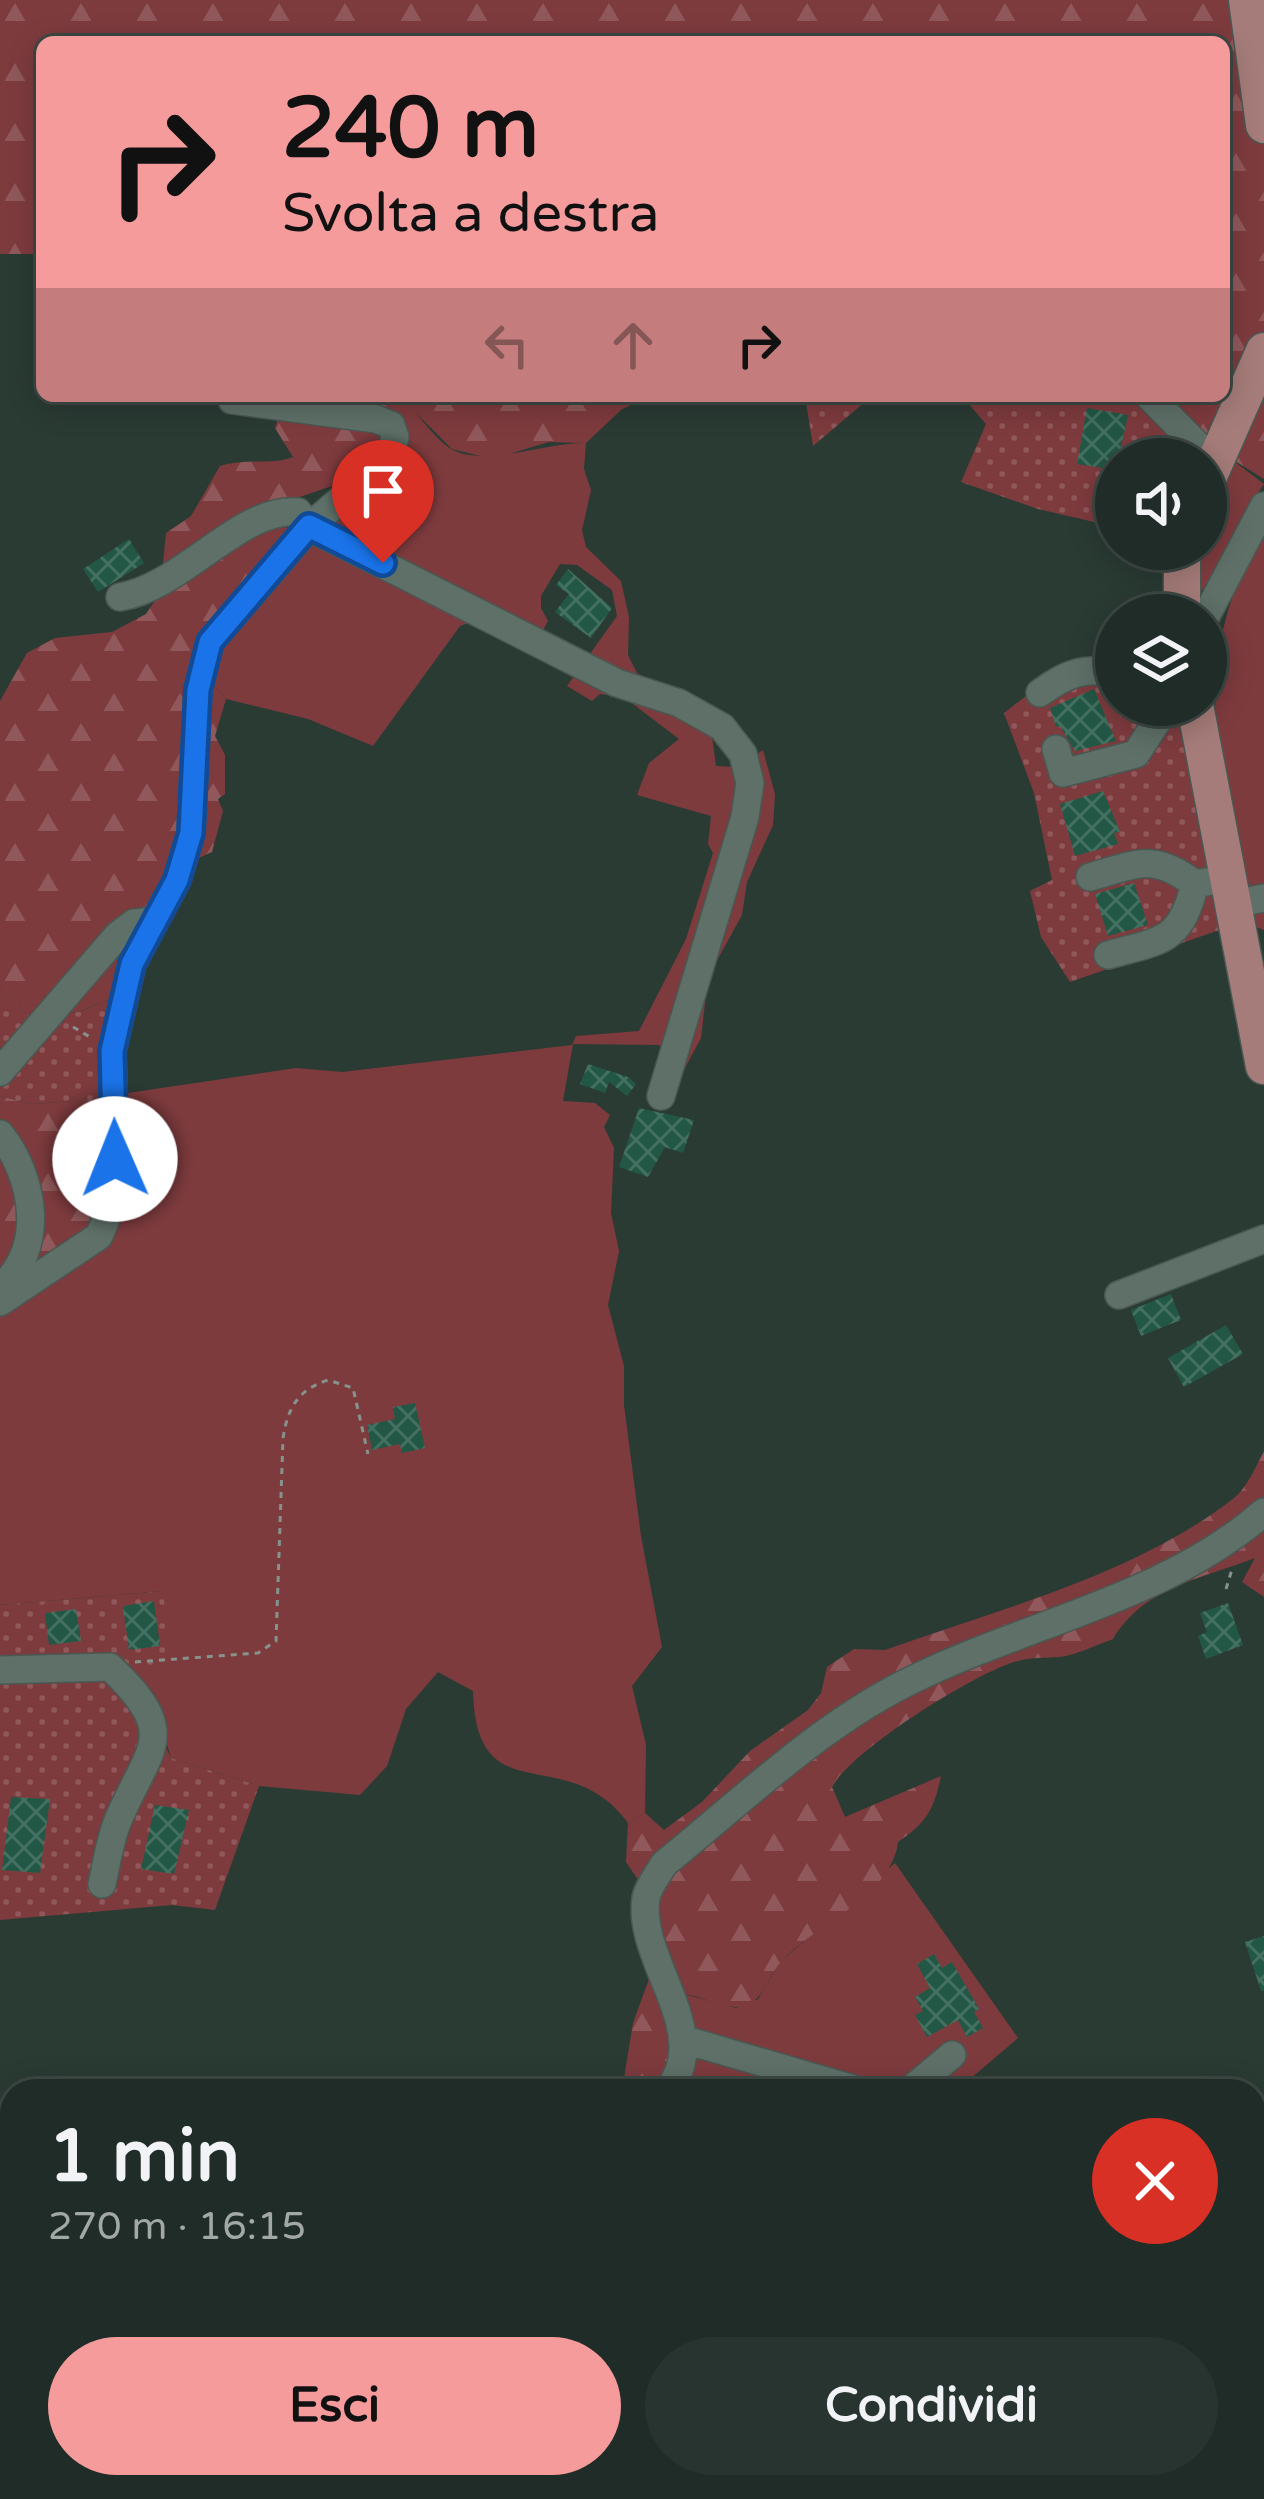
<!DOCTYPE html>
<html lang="it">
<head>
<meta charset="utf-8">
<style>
	:root { --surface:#202c27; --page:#28342f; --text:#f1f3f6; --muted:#a2a7a7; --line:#3d4844; --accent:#f59b9c }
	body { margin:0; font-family:"Varela Round",sans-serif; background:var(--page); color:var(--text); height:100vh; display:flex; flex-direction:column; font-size:45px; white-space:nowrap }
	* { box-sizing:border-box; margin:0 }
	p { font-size:39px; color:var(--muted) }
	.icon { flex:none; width:66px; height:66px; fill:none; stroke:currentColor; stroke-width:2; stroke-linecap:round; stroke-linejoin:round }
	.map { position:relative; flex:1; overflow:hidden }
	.sheet { position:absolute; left:0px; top:2079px; width:1266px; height:420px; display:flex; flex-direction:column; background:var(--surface); border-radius:36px 36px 0 0; box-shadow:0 6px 30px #0003,0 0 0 3px var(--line) }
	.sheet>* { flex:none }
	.guide { position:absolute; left:36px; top:36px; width:1194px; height:366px; border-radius:18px; box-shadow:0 6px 30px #0003,0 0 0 3px var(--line); background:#f59b9c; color:#111; overflow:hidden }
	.buttons { position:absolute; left:1095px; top:438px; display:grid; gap:24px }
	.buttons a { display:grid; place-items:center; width:132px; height:132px; border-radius:50%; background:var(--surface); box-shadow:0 6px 30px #0003,0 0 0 3px var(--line); font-size:60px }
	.pin { position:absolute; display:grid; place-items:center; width:102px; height:102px; color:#fff; margin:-123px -51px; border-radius:50% 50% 50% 0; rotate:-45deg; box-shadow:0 0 12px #0007 }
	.pin .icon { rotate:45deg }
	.me { position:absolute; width:132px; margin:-66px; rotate:359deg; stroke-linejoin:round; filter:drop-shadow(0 0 9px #0008) }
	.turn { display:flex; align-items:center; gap:42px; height:252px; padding:0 48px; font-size:54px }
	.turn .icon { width:156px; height:156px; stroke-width:2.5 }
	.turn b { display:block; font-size:84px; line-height:102px }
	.lanes { display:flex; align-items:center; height:114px; padding:0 48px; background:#0003; justify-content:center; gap:60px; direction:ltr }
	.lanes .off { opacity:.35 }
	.round { display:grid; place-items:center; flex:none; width:126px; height:126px; border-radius:63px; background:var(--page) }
	.head { display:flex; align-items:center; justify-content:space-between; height:204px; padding:0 48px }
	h1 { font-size:72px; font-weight:800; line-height:90px }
	.cta { display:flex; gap:24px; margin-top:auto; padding:24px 48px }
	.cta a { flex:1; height:138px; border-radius:72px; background:var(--accent); color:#111; font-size:48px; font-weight:800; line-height:138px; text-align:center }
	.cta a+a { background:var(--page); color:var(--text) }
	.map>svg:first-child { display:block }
</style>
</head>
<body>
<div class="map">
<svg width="1264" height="2499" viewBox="0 0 1264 2499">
	<defs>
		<pattern id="forest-firs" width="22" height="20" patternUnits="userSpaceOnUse" patternTransform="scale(3)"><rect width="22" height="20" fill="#7e3b3e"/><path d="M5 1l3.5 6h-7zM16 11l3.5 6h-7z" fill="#90585a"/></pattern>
		<pattern id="garden-dots" width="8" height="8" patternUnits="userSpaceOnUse" patternTransform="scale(3)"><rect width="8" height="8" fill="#7e3b3e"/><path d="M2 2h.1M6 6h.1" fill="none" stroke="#90585a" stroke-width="1.8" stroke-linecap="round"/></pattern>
		<pattern id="building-cross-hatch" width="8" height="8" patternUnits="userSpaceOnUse" patternTransform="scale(3)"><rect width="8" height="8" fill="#235745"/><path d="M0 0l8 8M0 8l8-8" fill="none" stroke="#437060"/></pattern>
	</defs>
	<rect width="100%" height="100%" fill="#2a3b34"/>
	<path fill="#7e3b3e" d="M410 406C422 419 436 440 451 449 485 468 545 442 586 443L584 469 591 490 582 530 586 547 621 581 629 617 628 655 637 673 711 729 716 766 738 767 763 750 775 794 773 825 747 882 742 915 708 977 701 1038 685 1068 659 1045 573 1044 563 1101 595 1103 610 1115 604 1127 614 1148 611 1213 619 1251 608 1305 624 1366V1405L641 1536 662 1647 632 1686 646 1745 645 1813 628 1823C567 1739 476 1817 473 1691L438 1672 406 1709 387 1766 360 1795 259 1786 171 1758 163 1732 128 1667 163 1591 0 1605V1315L127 1139 128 1093 296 1068 342 1072 572 1045 576 1036 639 1031 686 939 713 853 708 844 711 816 637 795 649 763 679 739 625 698 600 694 592 701 567 686 617 616 612 590 577 565 560 564 541 596V608L548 621 541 634 503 611 460 626 373 746 308 719 226 699 194 664 307 543Z
		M1227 456 1264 484C1246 509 1219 575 1203 590L1192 588 1194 549H1206V506Z
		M1264 531V930L1248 924C1221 782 1183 663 1264 531Z
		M895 1863 1018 2038 956 2091H676L684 1994 736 2008 758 1999 780 1962Z"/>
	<path fill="url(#forest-firs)" d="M0 0H1264V479L1206 443 1159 396H1224V42H42V254H0Z
		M324 396H652L622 409 586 443 549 442 492 459 452 449 410 407 358 477 288 501 280 519 291 533 194 664 226 699 215 736 225 755V794L218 799 223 811 212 852 192 861 108 1000 78 1012 29 1016 0 988V701L27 653 55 638 112 632 146 614 160 593 166 533 191 516 220 466C246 458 276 465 293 457L275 428 280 413 311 416Z
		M0 1096 33 1104 104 1099C104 1196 115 1254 0 1277Z
		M1264 1451V1597L1242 1582 1255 1558C1201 1579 1144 1587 1113 1639 1096 1645 1077 1655 1059 1657 1044 1658 1031 1657 1014 1662 972 1675 852 1750 832 1787L845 1817 941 1776C934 1810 926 1823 898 1842 891 1897 817 1923 782 1961 767 1976 764 2005 738 2007 723 2008 701 1996 684 1994L676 2091H622L633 2023 653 1968 643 1887 626 1862 628 1823 645 1813 664 1830 702 1802 750 1751 808 1710 821 1693 827 1667 854 1649 885 1650C1002 1608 1135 1575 1234 1498 1247 1488 1256 1466 1264 1451Z"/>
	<path fill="url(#garden-dots)" d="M805 396H872L813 446Z
		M962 396H1159L1199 459H1116V527L1038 509 961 482 986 424Z
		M1116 665V705H1182L1225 928 1070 982 1041 937 1030 891 1052 880 1034 793 1004 713 1062 668Z
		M0 988 29 1016 79 1012 108 1000 104 1099 33 1104 0 1096Z
		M163 1591 169 1649 165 1665 128 1668 171 1758 259 1786 215 1910 172 1905 0 1920V1605Z
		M12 2355V2434L0 2451V2361Z"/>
	<path fill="url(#building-cross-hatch)" d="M1087 408 1128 415 1116 470 1077 464Z
		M129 539 144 563 98 592 83 569Z
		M568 569 612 608 591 638 555 612 569 594 556 585Z
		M1094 689 1116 741 1075 751 1060 726 1056 727 1050 708Z
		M1103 791 1120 832 1114 833 1118 844 1075 856 1060 804Z
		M1134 883 1148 925 1108 936 1095 894Z
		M588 1064 628 1077 636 1084 627 1096 609 1082 605 1093 580 1084Z
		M639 1108 694 1120 683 1153 665 1147 648 1177 619 1167Z
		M1171 1294 1181 1320 1141 1336 1131 1310Z
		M1226 1325 1243 1354 1184 1387 1168 1358Z
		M415 1403 425 1448 402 1453 400 1444 372 1450 367 1425 395 1419 393 1407Z
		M154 1601 160 1646 129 1650 123 1606Z
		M1228 1603 1243 1645 1206 1659 1198 1636 1207 1632 1200 1613Z
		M76 1609 81 1641 49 1645 45 1613Z
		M11 1797 50 1799 40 1873 2 1870Z
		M155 1805 189 1810 174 1874 141 1869Z
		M1264 1936V1991H1261L1245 1942Z
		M934 1954 942 1968 952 1962 979 2009 974 2012 983 2028 967 2037 958 2020 927 2037 915 2015 923 2011 915 1997 930 1988 917 1964Z"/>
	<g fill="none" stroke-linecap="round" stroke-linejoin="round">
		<defs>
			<path id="minor" d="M1149 396 1215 463
				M120 597C183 587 241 506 298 512L309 527 617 683 679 703 722 727 743 754 750 783 745 817 661 1096
				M1206 616 1264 506
				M1040 693C1067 673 1082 668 1116 672
				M1056 749 1063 773 1136 754 1165 709 1179 705
				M1090 877C1137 864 1153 852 1195 884L1229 878
				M1234 904 1264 898
				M1108 955C1162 940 1180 943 1195 884
				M0 1072 117 936 134 923 154 921
				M0 1134C34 1176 47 1248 0 1288
				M1119 1295 1264 1239
				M0 1302 99 1236 115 1197 112 1051 132 964 177 880 191 833 198 690 210 642 309 527 390 457 395 437 391 425 376 419 232 400
				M0 1670 110 1667C181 1734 150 1746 119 1818 110 1838 107 1862 102 1884
				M682 2039 860 2091
				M667 2091C716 2034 636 1960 646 1898 648 1887 658 1874 664 1864 743 1800 823 1722 916 1678 1029 1623 1167 1597 1264 1512
				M909 2091 952 2055
				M608 2487 622 2499
				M0 2494 12 2477
				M683 2499 702 2487"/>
			<path id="major" d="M1247 0 1264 125
				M1206 483 1264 351
				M1182 549V615
				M1195 705 1264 1066"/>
		</defs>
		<use href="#minor" stroke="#495852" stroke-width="30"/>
		<use href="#major" stroke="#495852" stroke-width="39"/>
		<path stroke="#86938d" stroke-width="3" stroke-dasharray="6 6" stroke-linecap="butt" d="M73 1027 90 1037
			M1226 1589 1233 1566
			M135 1662 258 1653 276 1641 283 1438C288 1407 298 1390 328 1380L353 1388 368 1454"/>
		<use href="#minor" stroke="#5e7068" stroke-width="27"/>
		<use href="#major" stroke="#a57c79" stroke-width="36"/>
	</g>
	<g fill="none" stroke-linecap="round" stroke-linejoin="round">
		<defs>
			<path id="route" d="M115 1159 112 1051 132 964 177 880 191 833 198 690 210 642 309 526 383 563"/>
		</defs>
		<use href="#route" stroke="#114b97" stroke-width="30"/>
		<use href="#route" stroke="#1a73e8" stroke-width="21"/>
	</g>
</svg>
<div class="buttons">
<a><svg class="icon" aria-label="sound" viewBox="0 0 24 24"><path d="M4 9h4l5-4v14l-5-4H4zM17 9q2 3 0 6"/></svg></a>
<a><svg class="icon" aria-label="layers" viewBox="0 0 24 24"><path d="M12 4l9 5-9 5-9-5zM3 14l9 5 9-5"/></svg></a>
</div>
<div class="pin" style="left:383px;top:563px;background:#d93025"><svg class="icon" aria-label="arrive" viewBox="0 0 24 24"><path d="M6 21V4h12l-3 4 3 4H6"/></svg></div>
<svg class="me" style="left:115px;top:1159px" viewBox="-20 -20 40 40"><circle r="19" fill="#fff"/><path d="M0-13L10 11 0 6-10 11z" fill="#1a73e8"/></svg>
<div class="guide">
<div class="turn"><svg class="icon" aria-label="right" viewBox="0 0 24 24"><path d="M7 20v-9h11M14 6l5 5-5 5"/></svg><div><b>240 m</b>Svolta a destra</div></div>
<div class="lanes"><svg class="icon off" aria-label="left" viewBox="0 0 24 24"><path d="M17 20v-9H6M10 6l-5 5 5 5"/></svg><svg class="icon off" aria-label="ahead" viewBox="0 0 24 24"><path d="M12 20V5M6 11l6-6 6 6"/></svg><svg class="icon" aria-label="right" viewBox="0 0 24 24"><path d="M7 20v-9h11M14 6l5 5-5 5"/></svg></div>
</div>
<section class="sheet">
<div class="head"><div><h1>1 min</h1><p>270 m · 16:15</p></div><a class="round" style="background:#d93025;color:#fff"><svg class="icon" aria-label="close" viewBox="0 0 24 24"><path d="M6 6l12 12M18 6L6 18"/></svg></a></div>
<div class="cta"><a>Esci</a><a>Condividi</a></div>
</section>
</div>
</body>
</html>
